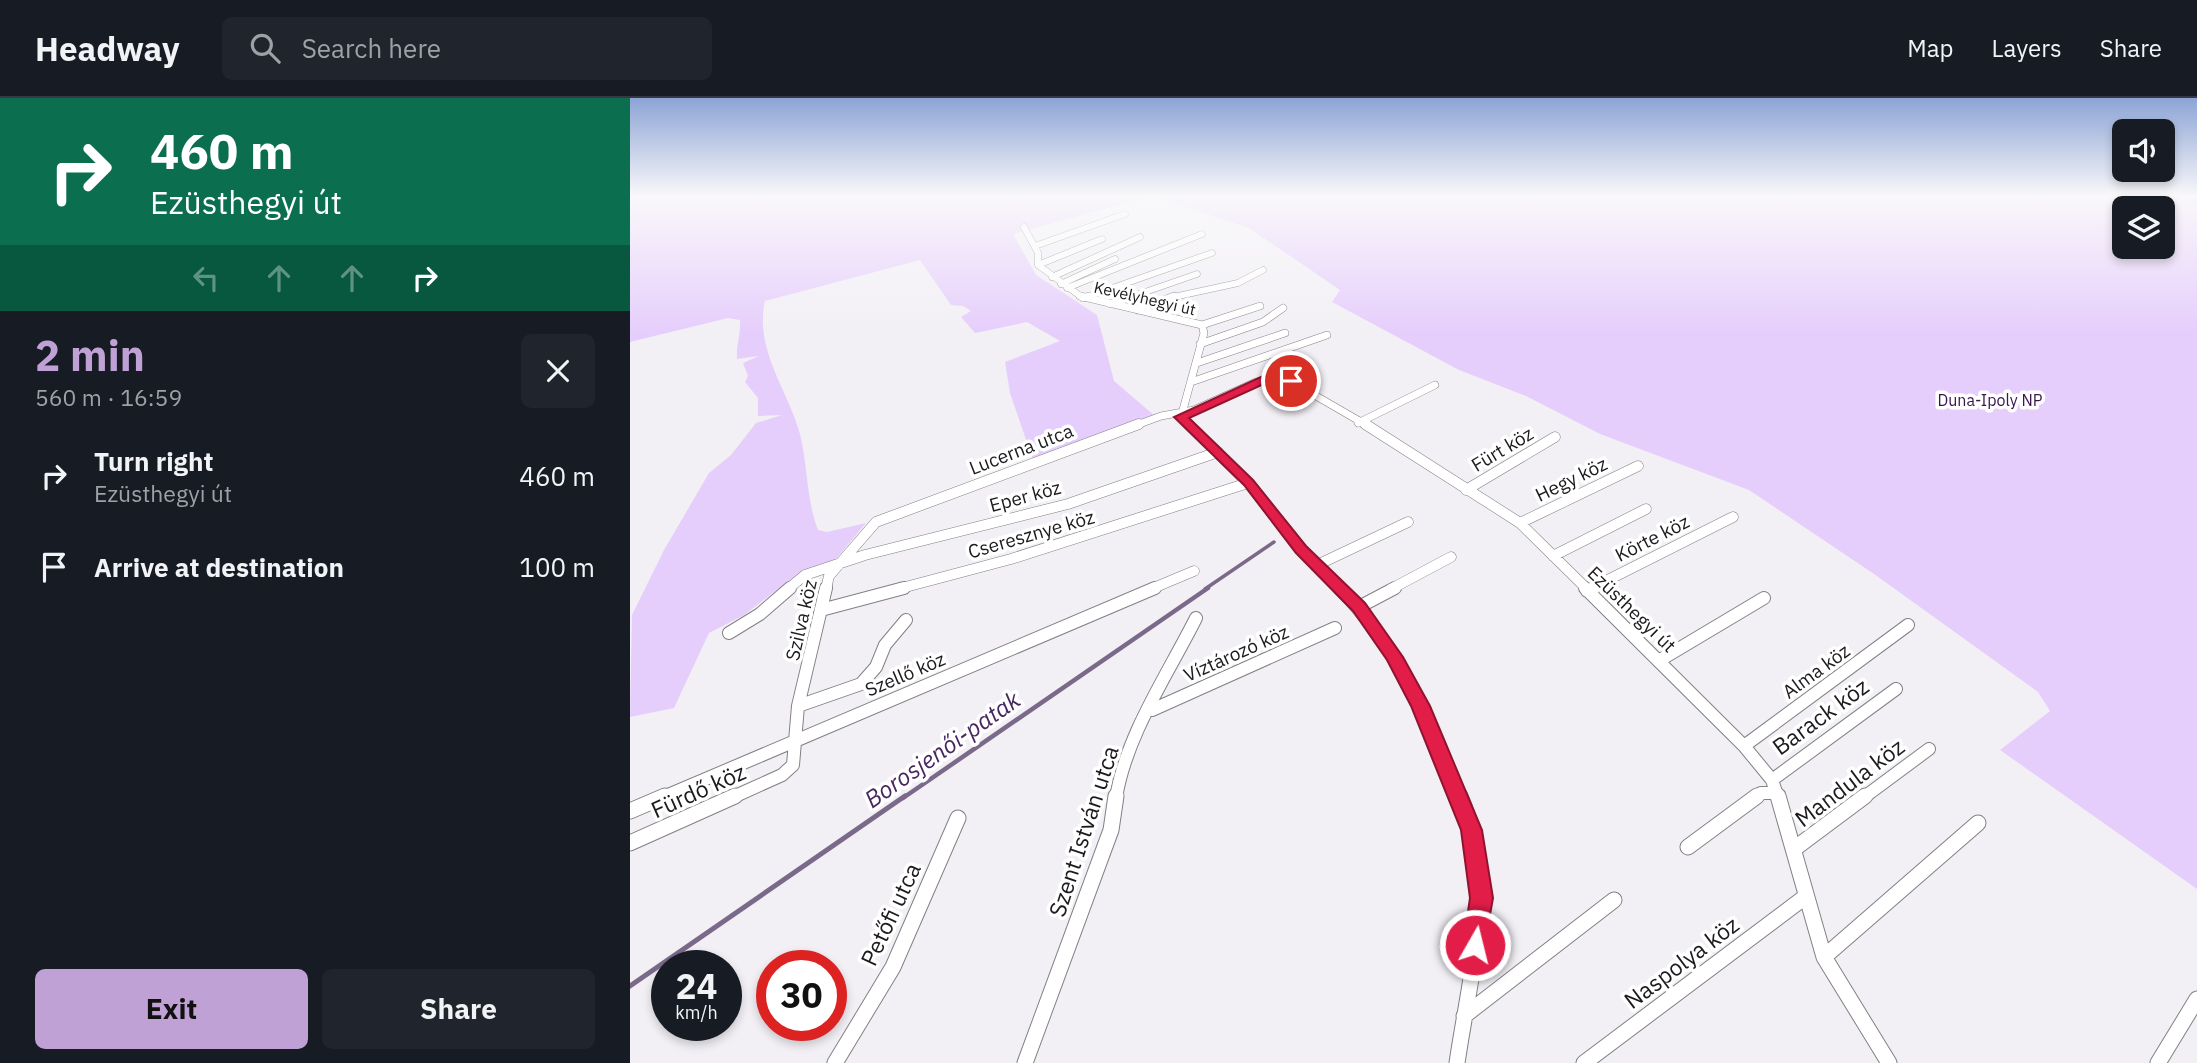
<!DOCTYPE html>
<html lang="en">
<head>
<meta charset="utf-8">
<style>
	:root { --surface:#171b24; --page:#20242c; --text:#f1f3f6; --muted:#9ea1a6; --line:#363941; --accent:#c0a1d6 }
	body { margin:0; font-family:"IBM Plex Sans",sans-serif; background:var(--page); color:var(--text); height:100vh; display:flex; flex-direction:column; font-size:26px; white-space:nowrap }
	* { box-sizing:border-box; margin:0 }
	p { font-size:23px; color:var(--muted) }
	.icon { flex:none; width:38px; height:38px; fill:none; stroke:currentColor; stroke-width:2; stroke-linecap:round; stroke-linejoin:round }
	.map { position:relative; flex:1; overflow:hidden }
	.side { display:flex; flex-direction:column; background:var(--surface); width:630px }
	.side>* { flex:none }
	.hud { background:#0b6e4f; color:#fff; overflow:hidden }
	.buttons { position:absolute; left:1482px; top:21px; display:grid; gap:14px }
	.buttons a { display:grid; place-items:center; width:63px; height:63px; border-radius:10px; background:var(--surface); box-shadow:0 4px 10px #0003; font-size:35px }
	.speed { position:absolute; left:21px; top:852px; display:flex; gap:14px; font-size:35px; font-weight:700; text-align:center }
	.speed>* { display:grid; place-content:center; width:91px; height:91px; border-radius:50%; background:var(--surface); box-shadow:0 4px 10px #0003; line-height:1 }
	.speed small { font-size:18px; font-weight:400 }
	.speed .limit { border:10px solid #d22; background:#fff; color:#111 }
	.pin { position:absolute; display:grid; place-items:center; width:60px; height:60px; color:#fff; margin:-30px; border:4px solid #fff; border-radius:50%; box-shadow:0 2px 7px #0007 }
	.me { position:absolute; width:77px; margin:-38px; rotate:8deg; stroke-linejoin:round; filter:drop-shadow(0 0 5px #0008) }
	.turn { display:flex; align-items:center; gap:24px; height:147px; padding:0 35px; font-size:32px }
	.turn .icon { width:91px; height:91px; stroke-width:2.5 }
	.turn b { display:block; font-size:49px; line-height:60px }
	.lanes { display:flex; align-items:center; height:66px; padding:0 35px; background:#0003; justify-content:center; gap:35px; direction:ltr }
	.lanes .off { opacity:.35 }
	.round { display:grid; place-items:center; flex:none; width:74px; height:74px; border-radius:10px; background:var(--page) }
	.headline { display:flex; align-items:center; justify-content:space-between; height:119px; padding:0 35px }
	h1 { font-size:42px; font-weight:800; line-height:52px; color:var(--accent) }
	.action { display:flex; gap:14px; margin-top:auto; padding:14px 35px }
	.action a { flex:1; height:80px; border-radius:10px; background:var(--accent); color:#111; font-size:28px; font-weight:800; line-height:80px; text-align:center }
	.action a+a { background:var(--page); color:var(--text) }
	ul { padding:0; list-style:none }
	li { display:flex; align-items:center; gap:21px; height:91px; padding:0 35px }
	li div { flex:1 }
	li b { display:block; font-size:26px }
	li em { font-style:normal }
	header { display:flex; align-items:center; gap:42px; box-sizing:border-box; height:98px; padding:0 35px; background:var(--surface); border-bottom:2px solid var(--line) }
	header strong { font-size:33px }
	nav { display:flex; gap:38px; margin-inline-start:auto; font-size:24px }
	.search { width:490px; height:63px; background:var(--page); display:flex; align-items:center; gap:18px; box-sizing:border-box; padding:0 24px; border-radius:10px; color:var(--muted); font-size:26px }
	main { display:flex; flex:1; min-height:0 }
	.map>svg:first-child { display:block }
</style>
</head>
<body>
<header>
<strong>Headway</strong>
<div class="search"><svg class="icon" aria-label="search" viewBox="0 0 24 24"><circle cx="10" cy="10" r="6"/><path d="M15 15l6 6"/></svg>Search here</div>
<nav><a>Map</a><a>Layers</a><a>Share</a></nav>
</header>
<main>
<section class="side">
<div class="hud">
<div class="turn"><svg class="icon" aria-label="right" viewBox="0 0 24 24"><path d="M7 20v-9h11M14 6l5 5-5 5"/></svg><div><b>460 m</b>Ezüsthegyi út</div></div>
<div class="lanes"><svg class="icon off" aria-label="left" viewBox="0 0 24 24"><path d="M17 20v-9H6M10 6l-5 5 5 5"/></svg><svg class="icon off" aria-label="ahead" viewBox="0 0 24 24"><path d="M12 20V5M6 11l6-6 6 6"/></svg><svg class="icon off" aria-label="ahead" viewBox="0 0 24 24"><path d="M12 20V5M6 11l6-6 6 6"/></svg><svg class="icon" aria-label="right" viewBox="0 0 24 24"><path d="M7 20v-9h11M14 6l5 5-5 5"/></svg></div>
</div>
<div class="headline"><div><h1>2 min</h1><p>560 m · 16:59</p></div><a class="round"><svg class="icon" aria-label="close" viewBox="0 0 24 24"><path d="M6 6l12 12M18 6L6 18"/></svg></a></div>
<ul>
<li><svg class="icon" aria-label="right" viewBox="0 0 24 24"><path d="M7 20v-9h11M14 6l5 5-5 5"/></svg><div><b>Turn right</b><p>Ezüsthegyi út</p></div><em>460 m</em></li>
<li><svg class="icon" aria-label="arrive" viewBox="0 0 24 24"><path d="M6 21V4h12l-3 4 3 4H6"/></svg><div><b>Arrive at destination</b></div><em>100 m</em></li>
</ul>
<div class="action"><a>Exit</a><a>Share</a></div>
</section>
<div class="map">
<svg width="1567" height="965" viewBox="0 0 1567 965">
	<rect width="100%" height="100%" fill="#f2f0f5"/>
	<path fill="#e6cefc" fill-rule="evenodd" d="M0 98H521L383 136 406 177 467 217 484 283 525 318 403 362 380 295 375 264 430 243 397 224 345 235 331 219 341 213 333 208 321 207 290 162 135 203C124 251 158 292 170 336 178 369 176 400 188 432L197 434 236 425 205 462 164 479 114 517 79 535 44 610 0 619 2 517 34 452 79 375 101 357 126 325 152 317 128 318V300L115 284 118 278 113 265 129 258 107 261C106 247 111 236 110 222L98 220 0 244Z
		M523 98H1567V791L1370 652 1420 613 1408 594 1244 476 1119 392 970 336 896 298 829 272 702 204 710 192 619 130ZM1494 110H1533V149H1494Z"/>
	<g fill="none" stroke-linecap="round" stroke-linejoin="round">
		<path stroke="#7a6989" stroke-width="3.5" d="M575 491 644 444"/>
		<path stroke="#7a6989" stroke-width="4.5" d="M273 700 578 490"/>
		<path stroke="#7a6989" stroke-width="5" d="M0 888 275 698"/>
		<defs>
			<path id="street-far4" d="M394 129 408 155V167L453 200
				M405 148 495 116
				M408 167 472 141
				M422 179 510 139
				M431 186 485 161
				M437 190 572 136
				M454 200 582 155
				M498 200 567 176
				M539 200 608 185 633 172"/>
			<path id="street-far3" d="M450 198 572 227 574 235 551 319
				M453 200 459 198
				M480 206 503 198
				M508 212 544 198
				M572 227 630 208
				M570 246 633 224 653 210
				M567 265 655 235
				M561 284 697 237
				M551 319 560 328
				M728 325 805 287
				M504 328 531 318 564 312 626 284 655 280 738 328"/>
			<path id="street-far2" d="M558 326 618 385 671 452 711 491
				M735 326 890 425 957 491
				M836 392 925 339
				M890 425 1008 368
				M923 458 1016 411
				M685 468 778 424
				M158 491 175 477 235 457 438 406 588 354
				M196 491 199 478 246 424 509 326
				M268 491 381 461 618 385
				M521 491 564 473
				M761 491 821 459
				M960 491 1103 419"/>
			<path id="street-far1" d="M709 490C768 548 798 625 830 700
				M955 490 1114 648 1142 682 1148 700
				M957 493 964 490
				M729 509 765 490
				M191 512 274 490
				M99 535 130 516 160 490
				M1030 562 1134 500
				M168 608 231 586 246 569 255 547 276 522
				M522 612 705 530
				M1114 648 1278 527
				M1142 682 1266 591
				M31 700 525 490
				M101 700 152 677 163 667 168 608 196 490
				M486 700C496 637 538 576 566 520
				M1124 700 1131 695H1147
				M1233 700 1299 651"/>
			<path id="street" d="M1148 698 1194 859 1259 965
				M0 713 35 698
				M0 745 105 698
				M1058 749 1127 698
				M1164 751 1235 698
				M1194 859 1348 725
				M834 918 984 802
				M205 965 263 869 328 720
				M395 965 481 732 486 698
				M827 965C840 876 867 785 830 698
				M954 965 1175 799
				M1528 965 1567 901"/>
		</defs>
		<use href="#street-far4" stroke="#838085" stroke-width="7"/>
		<use href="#street-far3" stroke="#838085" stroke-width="8"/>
		<use href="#street-far2" stroke="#838085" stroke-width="11"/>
		<use href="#street-far1" stroke="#838085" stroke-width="14"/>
		<use href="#street" stroke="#838085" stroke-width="17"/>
		<use href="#street-far4" stroke="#fff" stroke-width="6"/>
		<use href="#street-far3" stroke="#fff" stroke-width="7"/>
		<use href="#street-far2" stroke="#fff" stroke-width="10"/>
		<use href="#street-far1" stroke="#fff" stroke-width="12"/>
		<use href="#street" stroke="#fff" stroke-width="15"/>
	</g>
	<linearGradient id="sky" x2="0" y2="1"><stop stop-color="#8ca4d5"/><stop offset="0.42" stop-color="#f9f8fa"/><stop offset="1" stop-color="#f9f8fa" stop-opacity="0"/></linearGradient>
	<rect width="1567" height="234" fill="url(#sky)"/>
	<path fill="#e11d48" stroke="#92132f" stroke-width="2" d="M633 278 661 279 667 283 661 286 638 284 559 320 623 382 676 448 735 505 773 559 800 608 852 732 863 800 853 856 845 859 836 856 833 847 840 800 831 732 781 608 757 562 723 513 666 455 614 387 544 319Z"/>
	<g text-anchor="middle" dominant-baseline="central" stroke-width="7" stroke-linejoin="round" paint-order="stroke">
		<g font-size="16" fill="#1b1a1c" stroke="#fff">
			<text transform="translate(515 200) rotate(13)">Kevélyhegyi út</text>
		</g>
		<g font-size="16" fill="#38164e" stroke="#fff">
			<text x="1360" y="302">Duna-Ipoly NP</text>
		</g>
		<g font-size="19" fill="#1b1a1c" stroke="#fff">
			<text transform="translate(391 351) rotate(-21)">Lucerna utca</text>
			<text transform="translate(872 351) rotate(-31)">Fürt köz</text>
			<text transform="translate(941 381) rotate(-26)">Hegy köz</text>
			<text transform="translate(395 398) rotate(-15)">Eper köz</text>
			<text transform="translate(401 436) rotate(-16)">Cseresznye köz</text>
			<text transform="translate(1022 440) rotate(-27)">Körte köz</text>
			<text transform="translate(1002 511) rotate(44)">Ezüsthegyi út</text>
			<text transform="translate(171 522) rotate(-77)">Szilva köz</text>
			<text transform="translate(606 555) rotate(-24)">Víztározó köz</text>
			<text transform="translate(1186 573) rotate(-36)">Alma köz</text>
			<text transform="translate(275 576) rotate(-23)">Szellő köz</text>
		</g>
		<g font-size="23" fill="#1b1a1c" stroke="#fff">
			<text transform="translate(1190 618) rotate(-36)">Barack köz</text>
			<text transform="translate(1219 684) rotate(-37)">Mandula köz</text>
			<text transform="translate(68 692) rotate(-24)">Fürdő köz</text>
			<text transform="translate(453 733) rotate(-72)">Szent István utca</text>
			<text transform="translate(260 816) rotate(-65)">Petőfi utca</text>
			<text transform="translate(1051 864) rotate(-37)">Naspolya köz</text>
		</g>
		<g font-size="24" font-style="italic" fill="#482760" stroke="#fff">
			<text transform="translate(312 651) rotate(-35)">Borosjenői-patak</text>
		</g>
	</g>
</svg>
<div class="buttons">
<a><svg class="icon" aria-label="sound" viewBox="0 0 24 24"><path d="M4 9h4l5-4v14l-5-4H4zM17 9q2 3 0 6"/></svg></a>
<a><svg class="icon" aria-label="layers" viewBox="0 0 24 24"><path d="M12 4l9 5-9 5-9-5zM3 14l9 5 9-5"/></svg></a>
</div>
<div class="speed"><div>24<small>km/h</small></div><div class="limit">30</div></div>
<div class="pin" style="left:661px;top:283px;background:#d93025"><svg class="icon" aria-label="arrive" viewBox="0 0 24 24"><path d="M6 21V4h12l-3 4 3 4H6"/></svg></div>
<svg class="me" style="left:845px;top:847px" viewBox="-20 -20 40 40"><circle r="17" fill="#e11d48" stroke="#fff" stroke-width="3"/><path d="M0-11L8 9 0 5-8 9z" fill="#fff"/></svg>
</div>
</main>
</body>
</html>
